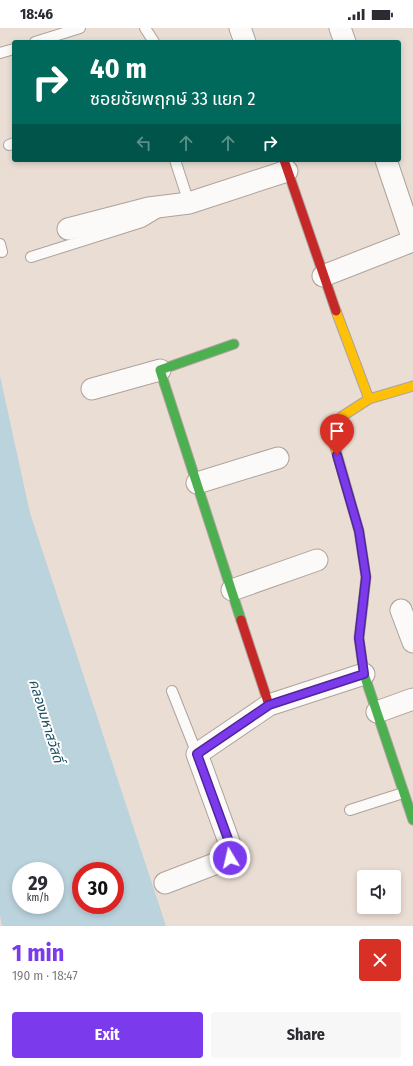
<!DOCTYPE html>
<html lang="en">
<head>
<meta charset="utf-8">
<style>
	:root { --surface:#fff; --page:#f7f7f7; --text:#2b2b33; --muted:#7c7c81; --accent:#7c3aed }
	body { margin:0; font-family:"Fira Sans Condensed","Noto Sans Thai",sans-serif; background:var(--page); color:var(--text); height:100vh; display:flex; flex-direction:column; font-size:15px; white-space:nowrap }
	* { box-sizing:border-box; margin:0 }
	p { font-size:13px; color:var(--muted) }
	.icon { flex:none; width:22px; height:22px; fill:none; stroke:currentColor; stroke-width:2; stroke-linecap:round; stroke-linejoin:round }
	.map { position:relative; height:898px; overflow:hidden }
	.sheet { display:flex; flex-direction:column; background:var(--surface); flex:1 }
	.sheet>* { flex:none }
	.hud { position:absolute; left:12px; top:12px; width:389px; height:122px; border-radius:4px; box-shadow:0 2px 6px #0003; background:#00695c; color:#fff; overflow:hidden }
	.controls { position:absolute; left:357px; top:842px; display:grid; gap:8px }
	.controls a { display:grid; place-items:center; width:44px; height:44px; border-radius:4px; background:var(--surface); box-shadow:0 2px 6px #0003; font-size:20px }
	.speed { position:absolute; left:12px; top:834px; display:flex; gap:8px; font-size:20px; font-weight:700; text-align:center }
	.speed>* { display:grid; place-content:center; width:52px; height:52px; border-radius:50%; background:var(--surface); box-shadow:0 2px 6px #0003; line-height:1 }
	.speed small { font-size:10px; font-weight:400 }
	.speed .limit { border:6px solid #d22; background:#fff; color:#111 }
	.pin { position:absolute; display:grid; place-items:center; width:34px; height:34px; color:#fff; margin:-41px -17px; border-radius:50% 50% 50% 0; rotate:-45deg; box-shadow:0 0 4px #0007 }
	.pin .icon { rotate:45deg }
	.me { position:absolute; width:44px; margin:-22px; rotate:351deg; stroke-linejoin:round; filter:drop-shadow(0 0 3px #0008) }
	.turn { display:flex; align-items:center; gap:14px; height:84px; padding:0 12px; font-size:18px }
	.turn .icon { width:52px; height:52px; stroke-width:2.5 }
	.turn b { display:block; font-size:28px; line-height:34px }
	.lanes { display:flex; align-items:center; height:38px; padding:0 12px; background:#0003; justify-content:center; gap:20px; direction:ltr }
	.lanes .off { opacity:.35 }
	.round { display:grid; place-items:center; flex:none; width:42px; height:42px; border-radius:4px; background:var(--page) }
	.summary { display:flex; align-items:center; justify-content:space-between; height:68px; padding:0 12px }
	h1 { font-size:24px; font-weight:700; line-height:30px; color:var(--accent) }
	.button { display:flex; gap:8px; margin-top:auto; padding:8px 12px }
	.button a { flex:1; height:46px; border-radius:4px; background:var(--accent); color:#fff; font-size:16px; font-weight:700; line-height:46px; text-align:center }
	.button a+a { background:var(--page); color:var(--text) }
	.status { display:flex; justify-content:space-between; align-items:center; height:28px; padding:0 20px; background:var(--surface); direction:ltr }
	.status svg { height:11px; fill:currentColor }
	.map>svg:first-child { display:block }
</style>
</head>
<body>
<div class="status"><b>18:46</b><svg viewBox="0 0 49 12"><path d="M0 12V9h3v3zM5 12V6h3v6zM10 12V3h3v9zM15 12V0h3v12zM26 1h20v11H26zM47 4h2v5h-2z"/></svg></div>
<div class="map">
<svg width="413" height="898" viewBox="0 0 413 898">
	<rect width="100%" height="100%" fill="#eaddd4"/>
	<path fill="#bbd3dd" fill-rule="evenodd" d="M0 348 30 485 166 898H2L0 887ZM21 843H55V877H21ZM81 843H115V877H81Z"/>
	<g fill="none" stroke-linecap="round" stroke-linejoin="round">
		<defs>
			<path id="lane" d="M145 0 154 14
				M35 14 80 0
				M0 25 14 21
				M9 117 14 115
				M175 132 189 175
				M0 216 2 224
				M31 229 142 194 157 185
				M172 663 197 726
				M350 782 403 765"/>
			<path id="street" d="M240 0 245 14
				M340 0 345 14
				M68 201 149 180 189 175 287 143
				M323 248 410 214 412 209 386 132
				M92 361 160 342
				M197 455 278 430
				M232 562 317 532
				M401 582 413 614
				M377 684 413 671
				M165 855 230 830 232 822 197 726 269 677 364 646"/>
			<path id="fast" d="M234 316 160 342 241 592
				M363 576 359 610 364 646 413 792"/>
			<path id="slow" d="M336 283 369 371
				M363 576 366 549 359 503 333 412 335 395 341 389 369 371 413 358"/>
			<path id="jam" d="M284 132 336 283
				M241 592 269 677"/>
		</defs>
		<use href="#lane" stroke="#ada39c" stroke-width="12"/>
		<use href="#street" stroke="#ada39c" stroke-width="23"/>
		<use href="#fast" stroke="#ada39c" stroke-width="11"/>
		<use href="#slow" stroke="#ada39c" stroke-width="11"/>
		<use href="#jam" stroke="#ada39c" stroke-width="11"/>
		<use href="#lane" stroke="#fcfaf9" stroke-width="10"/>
		<use href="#street" stroke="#fcfaf9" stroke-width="21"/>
		<use href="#fast" stroke="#4caf50" stroke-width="9"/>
		<use href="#slow" stroke="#ffc107" stroke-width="9"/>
		<use href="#jam" stroke="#c62828" stroke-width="9"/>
	</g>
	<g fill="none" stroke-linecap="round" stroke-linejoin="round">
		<defs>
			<path id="route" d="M230 830 232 822 197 726 269 677 364 646 359 610 366 549 359 503 337 427"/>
		</defs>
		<use href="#route" stroke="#51269a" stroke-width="10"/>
		<use href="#route" stroke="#7c3aed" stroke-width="7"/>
	</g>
	<g text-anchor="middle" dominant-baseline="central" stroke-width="4" stroke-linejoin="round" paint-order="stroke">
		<g font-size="14" font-style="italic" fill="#1b4f62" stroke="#fff">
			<text transform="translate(46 693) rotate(73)">คลองมหาสวัสดิ์</text>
		</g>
	</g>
</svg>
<div class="controls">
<a><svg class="icon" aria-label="sound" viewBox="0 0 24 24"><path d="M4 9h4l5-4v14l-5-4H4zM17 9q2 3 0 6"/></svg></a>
</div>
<div class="speed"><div>29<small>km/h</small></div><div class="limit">30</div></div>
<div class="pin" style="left:337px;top:427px;background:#d93025"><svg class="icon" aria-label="arrive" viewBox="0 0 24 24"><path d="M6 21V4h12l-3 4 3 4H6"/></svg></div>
<svg class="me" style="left:230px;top:830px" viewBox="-20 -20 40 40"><circle r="17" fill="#7c3aed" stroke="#fff" stroke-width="3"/><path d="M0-11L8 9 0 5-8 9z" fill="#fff"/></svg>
<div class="hud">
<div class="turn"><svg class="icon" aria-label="right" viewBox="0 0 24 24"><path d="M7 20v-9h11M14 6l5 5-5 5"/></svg><div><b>40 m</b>ซอยชัยพฤกษ์ 33 แยก 2</div></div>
<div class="lanes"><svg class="icon off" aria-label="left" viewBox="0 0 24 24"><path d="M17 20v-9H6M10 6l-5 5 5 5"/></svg><svg class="icon off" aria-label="ahead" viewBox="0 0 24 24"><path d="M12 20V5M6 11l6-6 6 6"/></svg><svg class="icon off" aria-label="ahead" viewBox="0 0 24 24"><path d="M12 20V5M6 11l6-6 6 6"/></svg><svg class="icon" aria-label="right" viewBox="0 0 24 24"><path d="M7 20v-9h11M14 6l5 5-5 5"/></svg></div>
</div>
</div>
<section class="sheet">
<div class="summary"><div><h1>1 min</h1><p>190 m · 18:47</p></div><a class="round" style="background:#d93025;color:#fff"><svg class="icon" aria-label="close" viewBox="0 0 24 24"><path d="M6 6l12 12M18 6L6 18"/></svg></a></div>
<div class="button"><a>Exit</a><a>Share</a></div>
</section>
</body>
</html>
